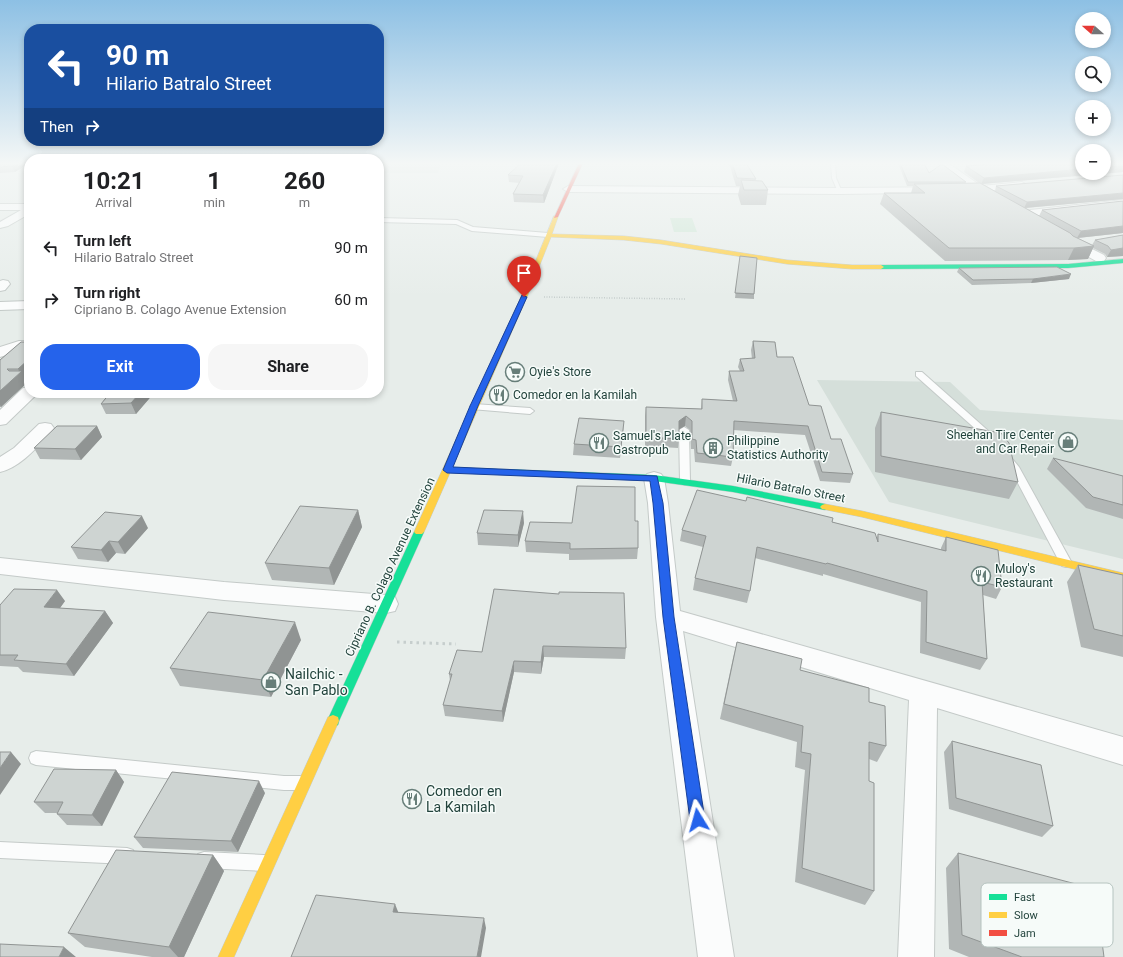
<!DOCTYPE html>
<html lang="en">
<head>
<meta charset="utf-8">
<style>
	:root { --surface:#fff; --page:#f6f6f6; --text:#202124; --muted:#757577; --accent:#2563eb }
	body { margin:0; font-family:Roboto,sans-serif; background:var(--page); color:var(--text); height:100vh; display:flex; flex-direction:column; font-size:15px; white-space:nowrap }
	* { box-sizing:border-box; margin:0 }
	p { font-size:13px; color:var(--muted) }
	.icon { flex:none; width:22px; height:22px; fill:none; stroke:currentColor; stroke-width:2; stroke-linecap:round; stroke-linejoin:round }
	.map { position:relative; flex:1; overflow:hidden }
	.side { position:absolute; left:24px; top:154px; width:360px; height:244px; display:flex; flex-direction:column; background:var(--surface); border-radius:16px; box-shadow:0 2px 6px #0003 }
	.side>* { flex:none }
	.hud { position:absolute; left:24px; top:24px; width:360px; height:122px; border-radius:16px; box-shadow:0 2px 6px #0003; background:#1a4fa0; color:#fff; overflow:hidden }
	.needle { width:26px; rotate:291deg }
	.tools { position:absolute; left:1075px; top:12px; display:grid; gap:8px }
	.tools a { display:grid; place-items:center; width:36px; height:36px; border-radius:50%; background:var(--surface); box-shadow:0 2px 6px #0003; font-size:20px }
	.pin { position:absolute; display:grid; place-items:center; width:34px; height:34px; color:#fff; margin:-41px -17px; border-radius:50% 50% 50% 0; rotate:-45deg; box-shadow:0 0 4px #0007 }
	.pin .icon { rotate:45deg }
	.me { position:absolute; width:44px; margin:-22px; rotate:352deg; stroke-linejoin:round; filter:drop-shadow(0 0 3px #0008) }
	.turn { display:flex; align-items:center; gap:14px; height:84px; padding:0 16px; font-size:18px }
	.turn .icon { width:52px; height:52px; stroke-width:2.5 }
	.turn b { display:block; font-size:28px; line-height:34px }
	.then { display:flex; align-items:center; height:38px; padding:0 16px; background:#0003; gap:8px; font-size:15px }
	.eta { display:flex; justify-content:space-evenly; align-items:center; height:68px; text-align:center }
	.eta b { font-size:24px; font-weight:700; line-height:28px }
	.primary-button { display:flex; gap:8px; margin-top:auto; padding:8px 16px }
	.primary-button a { flex:1; height:46px; border-radius:16px; background:var(--accent); color:#fff; font-size:16px; font-weight:700; line-height:46px; text-align:center }
	.primary-button a+a { background:var(--page); color:var(--text) }
	ul { padding:0; list-style:none }
	li { display:flex; align-items:center; gap:12px; height:52px; padding:0 16px }
	li div { flex:1 }
	li b { display:block; font-size:15px }
	li em { font-style:normal }
	.map>svg:first-child { display:block }
</style>
</head>
<body>
<div class="map">
<svg width="1123" height="957" viewBox="0 0 1123 957">
	<rect width="100%" height="100%" fill="#e7edea"/>
	<path fill="#d5dfda" d="M379 163H570H441L438 173H379Z
		M817 380 950 382 980 410 1123 420V559L889 502Z"/>
	<path fill="#d0e7d7" d="M670 218H692L697 232H674Z"/>
	<g fill="none" stroke-linecap="round" stroke-linejoin="round">
		<defs>
			<path id="lane" d="M831 163H835L836 178 842 192H838L832 178Z
				M379 218 457 220 473 227 548 233 551 235 548 237 472 231 456 224 379 222Z
				M916 372H922L994 436 996 438 994 440H988L916 376Z
				M474 404 530 408 534 411 530 414 471 409 470 407 471 405Z
				M684 427 689 430 690 482 685 485 680 482 679 430Z
				M1006 454 1009 455 1019 467 1072 563 1070 566 1066 567 1062 566 1060 563 1010 468 1001 457Z
				M36 751 284 776H300L305 778 308 783 305 788 300 790H284L36 765 31 763 29 758 31 753Z
				M0 842 127 848 133 850 135 856 133 862 127 864 0 858Z
				M204 852 264 855 270 857 272 863 270 869 264 871 204 868 198 866 196 860 198 854Z"/>
			<path id="street" d="M939 163H948L981 186 1022 182 1027 185 1022 188 987 191 982 194 977 192 840 194 568 192 563 189 568 186 840 188 969 187 947 171Z
				M1123 200V206L1021 217 1016 214 1021 211Z
				M0 204H29V214L8 226 0 228V222L21 210H0Z
				M1066 236 1104 255 1106 258 1104 261H1096L1062 242 1060 240 1062 238Z
				M3 280 8 281 10 284 5 290 0 291V281Z
				M29 301V309L0 310V302Z
				M19 341H29V351H20L0 357V347Z
				M29 387V393H37L35 396 6 424 0 425V410L23 388Z
				M45 423 51 424 54 428 51 432C37 447 21 467 0 472V457L14 448 39 424Z
				M654 472 661 474 664 478 668 503 680 611 1123 737V765L937 708 934 957H898L909 700 683 631 734 957H698L656 617 648 503 644 478 647 474Z
				M0 558 224 582 386 595 395 597 398 604 395 611 386 613 224 600 0 574Z"/>
			<path id="fast" d="M1123 259V263L1068 268 881 269 878 267 881 265 1068 264Z
				M447 467 654 475 733 486 825 504 830 507 825 510 733 492 654 481 444 472 443 470 444 468Z
				M419 529 422 530 424 532 339 721 338 725 333 727 328 725 327 721 414 532 416 530Z"/>
			<path id="slow" d="M554 216 558 217 552 234 624 236 661 240 787 260 852 265H881L884 267 881 269H852L787 264 661 244 624 240 551 237 527 297 424 532 422 534H416L414 532 521 297Z
				M825 504 862 511 1123 573V581L862 517 822 509 820 507 822 505Z
				M333 715 338 717 339 721 234 957H218L328 717Z"/>
			<path id="jam" d="M579 163H583L558 217 554 218Z"/>
		</defs>
		<use href="#lane" stroke="#c4cac8" stroke-width="2"/>
		<use href="#street" stroke="#c4cac8" stroke-width="2"/>
		<use href="#fast" stroke="#c2cbc8" stroke-width="1"/>
		<use href="#slow" stroke="#c2cbc8" stroke-width="1"/>
		<use href="#jam" stroke="#c2cbc8" stroke-width="1"/>
		<path stroke="#c6cecd" stroke-width="1.5" stroke-dasharray="1 1.5" stroke-linecap="butt" d="M544 297 686 299"/>
		<path stroke="#c6cecd" stroke-width="3" stroke-dasharray="2.5 4" stroke-linecap="butt" d="M397 642 456 644"/>
		<use href="#lane" fill="#fbfcfc" fill-rule="evenodd"/>
		<use href="#street" fill="#fbfcfc" fill-rule="evenodd"/>
		<use href="#fast" fill="#16e098" fill-rule="evenodd"/>
		<use href="#slow" fill="#ffcf43" fill-rule="evenodd"/>
		<use href="#jam" fill="#f24e42" fill-rule="evenodd"/>
	</g>
	<path fill="#b1b6b5" d="M29 163 15 172 0 173V165Z
		M559 163 544 203 514 202 513 194 520 183 509 182 508 175Z
		M729 163H746L756 179 755 181 768 190 766 205H741L738 195 740 186H736Z
		M898 163H924L929 173 966 182 965 183H979L964 172 966 166 1123 163V172L983 184 995 191 996 186 1123 175V199L1026 208 1039 216 1042 210 1123 201V233L1078 238 1092 245 1095 240 1123 235V256L1107 257 1105 254 1093 248 1088 259 1068 260 945 261 880 204 884 193H911L913 186H907Z
		M740 256 754 294V299L735 298Z
		M959 268 1069 279 1031 283 972 285 957 272Z
		M753 341 777 357 831 439 853 474 850 483 820 481 805 435 733 430V457L731 466 695 462 694 449H691L690 430 685 426 679 429V439L678 448 645 446V416L646 407 701 409 702 399 733 401 728 380 729 371H740L738 367 740 359H752L751 350Z
		M21 342 26 377 28 382 1 407H0V360Z
		M110 393H154L136 414H106L101 404Z
		M881 412 1018 482 1009 499 875 472V428Z
		M97 426 102 437 81 460 40 459 34 448Z
		M623 432 620 458 573 455 574 444Z
		M1053 458 1123 476V519L1086 508 1047 469Z
		M358 510 362 527 334 585 272 580 265 563Z
		M635 521 638 548 637 559 569 560V554L526 552 525 541 572 523Z
		M832 522 877 538 878 534 941 550V548L946 537 1002 587 996 599 983 595 987 659 980 670 920 653 921 602 823 574V576L755 558 750 591 747 603 693 590 695 578 703 547 680 541 682 530Z
		M524 523 518 547 478 545 477 533Z
		M148 528 125 554 116 553 108 562 78 559 71 547Z
		M1078 565 1123 575V657L1081 647 1067 582Z
		M494 589 626 648 625 659 544 657 541 674 514 672 503 722 445 716 443 705 450 681 449 674 482 652Z
		M65 601 60 608 105 611 113 623 74 676 23 672 18 667 0 666V605Z
		M301 640 271 697 180 686 170 668Z
		M737 642 800 670 869 702 886 746 877 762 869 759V781L874 891 865 905 795 882 805 770 795 767 797 742 720 719 733 658Z
		M952 741 1053 826 1042 837 949 809 944 752Z
		M116 770 124 782 102 826 67 825 57 814V813H45L34 802Z
		M265 793 238 852 143 848 134 837Z
		M958 853 1104 957H969L949 949 946 868Z
		M213 855 224 871 184 957H152L85 947 68 933Z"/>
	<path fill="#909493" d="M17 163H29L15 172 12 166Z
		M557 163H559L544 203 543 195Z
		M954 163H974L953 164Z
		M1123 166V172L981 184 984 178 1082 169V173H1104V167Z
		M1123 193V199L1024 208 1027 202Z
		M1123 226V233L1077 238 1081 231Z
		M1094 246 1088 259 1068 260 1074 248Z
		M1123 248V256L1107 257 1111 250Z
		M1071 274 1069 279 1031 283 1033 279Z
		M29 359V374L26 377 28 382 1 407 0 405V391L20 373 18 369Z
		M140 393H154L136 414 131 403Z
		M686 416 685 426 678 430 679 421Z
		M624 421 623 432 620 458 621 447Z
		M97 426 102 437 81 460 75 449Z
		M358 510 362 527 334 585 329 568Z
		M523 511 524 523 518 547V535Z
		M142 516 148 528 125 554 118 542Z
		M109 541 116 553 108 562 101 550Z
		M57 590 65 601 52 619 44 607Z
		M105 611 113 623 74 676 66 664Z
		M295 622 301 640 271 697 263 680Z
		M543 646 544 657 541 674V662Z
		M514 661V672L503 722 502 711Z
		M11 752 21 764 0 795V768Z
		M116 770 124 782 102 826 92 815Z
		M259 781 265 793 238 852 231 841Z
		M213 855 224 871 184 957H178L169 947Z
		M395 904 399 914 393 912Z
		M484 918 486 928 481 957H477Z
		M64 947 76 957H59Z"/>
	<path fill="#ced4d2" stroke="#909493" d="M2 163H17L12 166 0 167V165Z
		M521 163H557L543 195 513 194 523 176 508 175Z
		M732 163H746L756 179 737 178Z
		M900 163H924L929 173 942 164 966 182H908Z
		M1004 163H1082V169L984 178 966 166Z
		M1104 163H1123V166L1104 167Z
		M1123 175V193L1027 202 996 186Z
		M741 180 762 181 768 190H744Z
		M980 183 1070 233 1073 236 1094 246 1074 248H949L884 193H925L914 184Z
		M1123 201V226L1081 231 1042 210Z
		M1123 235V248L1111 250 1108 246 1095 240Z
		M740 256 757 258 754 294 735 293Z
		M1057 267 1071 274 1033 279 973 280 959 268Z
		M29 336V359L18 369H7L9 371H22L0 391V360L21 342H25V339Z
		M753 341 775 342 777 357H793L809 405 821 406 831 439H841L853 474 822 472 808 426 734 421 733 457 697 453 696 440 692 439V421L686 416 679 421V439L646 437V407L702 409V399L737 401 729 371H744L740 359 755 358Z
		M110 393H140L131 403 101 404Z
		M881 412 1001 433 1009 443 1018 482 881 456Z
		M579 418 624 421 621 447 574 444Z
		M57 426H97L75 449 34 448Z
		M1053 458 1123 476V505L1093 497Z
		M577 486 635 487V521H638V548L570 549V543L525 541 530 522 572 523Z
		M697 490 746 501 747 497 833 518 832 522 875 533 878 542V534L946 551V537L998 550 1002 587 982 582 987 659 926 642 927 591 827 563 826 564 757 547 750 591 695 578 706 536 682 530Z
		M300 506 358 510 329 568 265 563Z
		M484 510 523 511 518 535 477 533Z
		M105 512 142 516 118 542 109 541 101 550 71 547Z
		M1078 565 1123 575V636L1094 629Z
		M14 589 57 590 44 607 105 611 66 664 14 660 18 655H0V605Z
		M494 589 559 594V592L624 593 626 648 543 646 541 662 514 661 502 711 443 705 452 674H449L457 650 482 652Z
		M208 612 295 622 263 680 170 668Z
		M737 642 802 659 800 670 869 688V702L885 706 886 746 869 742V781L874 783V891L802 868 811 754 801 752 803 726 724 704Z
		M952 741 1041 765 1053 826 956 798Z
		M0 752H11L0 768Z
		M54 769 116 770 92 815 57 814 63 802H34Z
		M172 772 259 781 231 841 134 837Z
		M116 850 213 855 169 947 68 933Z
		M958 853 1095 889 1104 957H1022L962 935Z
		M316 895 395 904 393 912 484 918 477 957H291Z
		M0 944 64 947 59 957H0Z"/>
	<linearGradient id="sky" x2="0" y2="1"><stop stop-color="#8dc0e4"/><stop offset="0.55" stop-color="#f4f7f6"/><stop offset="1" stop-color="#f4f7f6" stop-opacity="0"/></linearGradient>
	<rect width="1123" height="297" fill="url(#sky)"/>
	<path fill="#2563eb" stroke="#184099" d="M522 295 527 297 478 406 453 467 657 476 663 503 674 617 705 820 703 825 698 827 693 825 690 820 663 617 653 503 650 481 447 473 443 470 470 406Z"/>
	<defs>
		<symbol id="supermarket-ring" viewBox="-11 -11 22 22"><circle r="9.5" fill="#f6fbf9" stroke="#677e79" stroke-width="1.5"/><path d="M-6-5.5h2.5l.6 2H6L4.5 2H-2.5L-4.4-4H-6ZM-1.5 3.2a1.3 1.3 0 1 0 .1 0ZM3 3.2a1.3 1.3 0 1 0 .1 0Z" fill="#677e79"/></symbol>
		<symbol id="restaurant-ring" viewBox="-11 -11 22 22"><circle r="9.5" fill="#f6fbf9" stroke="#677e79" stroke-width="1.5"/><path d="M-5-6h1v4h1v-4h1v4h1v-4h1v5L-1.5 .5V6h-2V.5L-5-1ZM5-6V6H3V1.5H1.5Q1.5-4 5-6Z" fill="#677e79"/></symbol>
		<symbol id="shop-ring" viewBox="-11 -11 22 22"><circle r="9.5" fill="#f6fbf9" stroke="#677e79" stroke-width="1.5"/><path d="M-5-2.5h2.3a2.7 3.5 0 0 1 5.4 0H5L5.5 6h-11ZM-1.5-2.5h3a1.5 2.3 0 0 0-3 0Z" fill="#677e79"/></symbol>
		<symbol id="building-ring" viewBox="-11 -11 22 22"><circle r="9.5" fill="#f6fbf9" stroke="#677e79" stroke-width="1.5"/><path d="M-4-6H4V6H1V3H-1V6H-4ZM-2.5-4.3h1.7v1.8h-1.7ZM.8-4.3h1.7v1.8H.8ZM-2.5-1h1.7V.8h-1.7ZM.8-1h1.7V.8H.8Z" fill="#677e79"/></symbol>
	</defs>
	<g fill-rule="evenodd">
		<use href="#supermarket-ring" x="504" y="361" width="22" height="22"/>
		<use href="#restaurant-ring" x="488" y="384" width="22" height="22"/>
		<use href="#shop-ring" x="1057" y="431" width="22" height="22"/>
		<use href="#restaurant-ring" x="588" y="432" width="22" height="22"/>
		<use href="#building-ring" x="702" y="437" width="22" height="22"/>
		<use href="#restaurant-ring" x="970" y="565" width="22" height="22"/>
		<use href="#shop-ring" x="260" y="671" width="22" height="22"/>
		<use href="#restaurant-ring" x="401" y="788" width="22" height="22"/>
	</g>
	<g text-anchor="middle" dominant-baseline="central" stroke-width="3" stroke-linejoin="round" paint-order="stroke">
		<g font-size="12" fill="#22433c" stroke="#f6fbf9" text-anchor="start">
			<text x="529" y="372">Oyie's Store</text>
			<text x="513" y="395">Comedor en la Kamilah</text>
			<text x="1054" y="435" text-anchor="end">Sheehan Tire Center<tspan x="1054" dy="14">and Car Repair</tspan></text>
			<text x="613" y="436">Samuel's Plate<tspan x="613" dy="14">Gastropub</tspan></text>
			<text x="727" y="441">Philippine<tspan x="727" dy="14">Statistics Authority</tspan></text>
			<text x="995" y="569">Muloy's<tspan x="995" dy="14">Restaurant</tspan></text>
		</g>
		<g font-size="12" fill="#22433c" stroke="#f6fbf9">
			<text transform="translate(791 488) rotate(11)">Hilario Batralo Street</text>
			<text transform="translate(390 567) rotate(-65)">Cipriano B. Colago Avenue Extension</text>
		</g>
		<g font-size="14" fill="#22433c" stroke="#f6fbf9" text-anchor="start">
			<text x="285" y="674">Nailchic -<tspan x="285" dy="16">San Pablo</tspan></text>
			<text x="426" y="791">Comedor en<tspan x="426" dy="16">La Kamilah</tspan></text>
		</g>
	</g>
	<rect x="981" y="883" width="132" height="64" rx="6" fill="#f6fbf9" stroke="#b6c4c0" stroke-width="1"/>
	<rect x="989" y="894" width="18" height="6" fill="#16e098"/>
	<rect x="989" y="912" width="18" height="6" fill="#ffcf43"/>
	<rect x="989" y="930" width="18" height="6" fill="#f24e42"/>
	<g font-size="11" fill="#22433c">
		<text x="1014" y="901">Fast</text>
		<text x="1014" y="919">Slow</text>
		<text x="1014" y="937">Jam</text>
	</g>
</svg>
<div class="tools">
<a><svg class="needle" viewBox="-14 -14 28 28"><path d="M0-13l5 13h-10z" fill="#e53935"/><path d="M0 13l5-13h-10z" fill="#757577"/></svg></a>
<a><svg class="icon" aria-label="search" viewBox="0 0 24 24"><circle cx="10" cy="10" r="6"/><path d="M15 15l6 6"/></svg></a>
<a>+</a>
<a>−</a>
</div>
<div class="pin" style="left:524px;top:297px;background:#d93025"><svg class="icon" aria-label="arrive" viewBox="0 0 24 24"><path d="M6 21V4h12l-3 4 3 4H6"/></svg></div>
<svg class="me" style="left:698px;top:820px" viewBox="-20 -20 40 40"><path d="M0-17L14 15 0 8-14 15z" fill="#2563eb" stroke="#fff" stroke-width="4"/></svg>
<div class="hud">
<div class="turn"><svg class="icon" aria-label="left" viewBox="0 0 24 24"><path d="M17 20v-9H6M10 6l-5 5 5 5"/></svg><div><b>90 m</b>Hilario Batralo Street</div></div>
<div class="then">Then<svg class="icon" aria-label="right" viewBox="0 0 24 24"><path d="M7 20v-9h11M14 6l5 5-5 5"/></svg></div>
</div>
<section class="side">
<div class="eta">
<div><b>10:21</b><p>Arrival</p></div>
<div><b>1</b><p>min</p></div>
<div><b>260</b><p>m</p></div>
</div>
<ul>
<li><svg class="icon" aria-label="left" viewBox="0 0 24 24"><path d="M17 20v-9H6M10 6l-5 5 5 5"/></svg><div><b>Turn left</b><p>Hilario Batralo Street</p></div><em>90 m</em></li>
<li><svg class="icon" aria-label="right" viewBox="0 0 24 24"><path d="M7 20v-9h11M14 6l5 5-5 5"/></svg><div><b>Turn right</b><p>Cipriano B. Colago Avenue Extension</p></div><em>60 m</em></li>
</ul>
<div class="primary-button"><a>Exit</a><a>Share</a></div>
</section>
</div>
</body>
</html>
